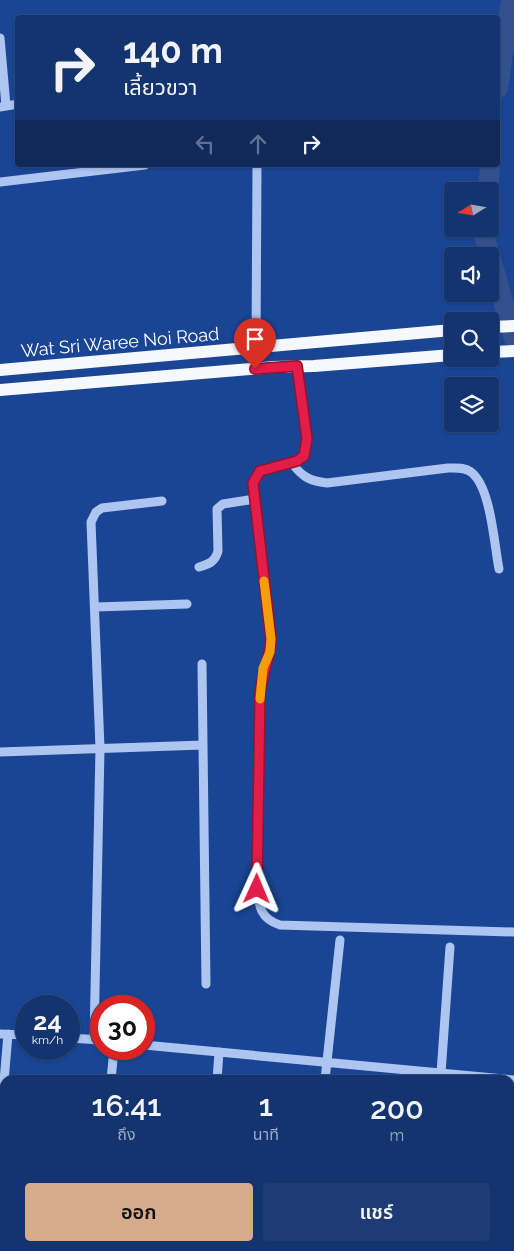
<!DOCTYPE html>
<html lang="th">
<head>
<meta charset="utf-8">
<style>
	:root { --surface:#143470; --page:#1d3c75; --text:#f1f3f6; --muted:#9daac3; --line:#334f83; --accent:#d6ab8b }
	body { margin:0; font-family:Raleway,"Noto Sans Thai",sans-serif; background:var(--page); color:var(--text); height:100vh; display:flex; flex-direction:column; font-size:19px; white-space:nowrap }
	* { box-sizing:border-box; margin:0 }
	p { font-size:16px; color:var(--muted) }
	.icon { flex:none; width:28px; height:28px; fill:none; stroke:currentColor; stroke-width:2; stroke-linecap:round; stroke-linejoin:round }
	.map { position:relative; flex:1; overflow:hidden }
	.drawer { position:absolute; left:0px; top:1075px; width:515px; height:176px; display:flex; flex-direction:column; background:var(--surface); border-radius:15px 15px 0 0; box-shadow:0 1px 4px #0004,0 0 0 1px var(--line) }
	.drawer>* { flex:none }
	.hud { position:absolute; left:15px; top:15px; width:485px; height:152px; border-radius:5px; box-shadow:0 1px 4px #0004,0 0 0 1px var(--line); background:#143470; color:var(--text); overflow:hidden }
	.needle { width:32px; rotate:259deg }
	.buttons { position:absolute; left:444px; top:182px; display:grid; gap:10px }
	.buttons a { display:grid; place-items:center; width:55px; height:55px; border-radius:5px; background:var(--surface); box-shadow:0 1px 4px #0004,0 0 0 1px var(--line); font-size:25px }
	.speed { position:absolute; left:15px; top:995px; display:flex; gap:10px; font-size:25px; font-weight:700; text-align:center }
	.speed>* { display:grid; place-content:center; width:65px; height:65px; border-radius:50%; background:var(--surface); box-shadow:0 1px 4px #0004,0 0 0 1px var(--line); line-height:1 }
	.speed small { font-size:12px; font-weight:400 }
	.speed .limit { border:8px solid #d22; background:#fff; color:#111 }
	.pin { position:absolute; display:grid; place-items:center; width:42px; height:42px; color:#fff; margin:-51px -21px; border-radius:50% 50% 50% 0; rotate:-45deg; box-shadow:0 0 5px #0007 }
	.pin .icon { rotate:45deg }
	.me { position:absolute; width:55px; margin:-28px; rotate:1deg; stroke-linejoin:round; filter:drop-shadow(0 0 4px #0008) }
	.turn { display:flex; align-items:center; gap:18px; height:105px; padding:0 25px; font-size:22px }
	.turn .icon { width:65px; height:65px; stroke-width:2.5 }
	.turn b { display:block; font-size:35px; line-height:42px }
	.lanes { display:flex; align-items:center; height:48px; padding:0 25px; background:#0003; justify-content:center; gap:25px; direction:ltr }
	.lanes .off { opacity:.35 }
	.eta { display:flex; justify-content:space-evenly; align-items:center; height:85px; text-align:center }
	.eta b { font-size:30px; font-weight:600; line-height:35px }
	.cta { display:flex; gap:10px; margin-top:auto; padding:10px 25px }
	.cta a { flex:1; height:58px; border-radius:5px; background:var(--accent); color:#111; font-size:20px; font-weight:600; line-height:58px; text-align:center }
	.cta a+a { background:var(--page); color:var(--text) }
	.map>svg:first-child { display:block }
</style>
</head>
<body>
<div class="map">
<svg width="514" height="1251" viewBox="0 0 514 1251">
	<rect width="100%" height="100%" fill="#1a4595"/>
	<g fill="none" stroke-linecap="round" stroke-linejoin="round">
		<path stroke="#33528d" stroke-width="20" d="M498 88 511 0
			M488 191 490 165
			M485 229 484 235 514 339"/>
		<path stroke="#adc5f0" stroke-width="9" d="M0 38 6 106
			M0 107 18 104
			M0 182 145 165
			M256 347 257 165
			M297 366 307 439 304 457 297 461 260 471 253 483 271 639C270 658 262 675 260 694L257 889C259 907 261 919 280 925L514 932
			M292 463C302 477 310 481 327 483L448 468C455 468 464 467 471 472 491 487 494 544 499 569
			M199 567C209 564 215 562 218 551L217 509 223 504 255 499
			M96 607 187 604
			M202 664 206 984
			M0 752 203 745
			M0 1034 26 1035
			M69 1038 101 1040
			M94 1040 100 748 91 522 96 512 102 508 162 501
			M144 1045 514 1080
			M441 1073 450 947
			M111 1080 114 1049
			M217 1080 219 1052
			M325 1080 340 940
			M0 1129 8 1034
			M96 1251V1246
			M202 1251 203 1246
			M311 1251V1246
			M412 1251 413 1246"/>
		<path stroke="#f6f8ff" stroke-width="12" d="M490 327 514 326
			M490 352 514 351
			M0 370 452 330
			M0 390 274 367 314 366 452 355"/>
	</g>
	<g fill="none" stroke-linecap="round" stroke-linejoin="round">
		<defs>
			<path id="route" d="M255 369 297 366 307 439 304 456 297 461 260 471 253 483 271 639C270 658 262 674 260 694L257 889"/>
		</defs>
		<use href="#route" stroke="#92132f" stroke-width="12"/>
		<use href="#route" stroke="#e11d48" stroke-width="9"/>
		<path stroke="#f59e0b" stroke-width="9" d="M260 699 263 668 270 652 271 639 264 581"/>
	</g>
	<g text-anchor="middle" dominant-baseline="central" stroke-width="4" stroke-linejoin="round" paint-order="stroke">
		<g font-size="18" fill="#fff" stroke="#1a4595">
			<text transform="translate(120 342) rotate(-5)">Wat Sri Waree Noi Road</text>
		</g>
	</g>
</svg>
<div class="buttons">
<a><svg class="needle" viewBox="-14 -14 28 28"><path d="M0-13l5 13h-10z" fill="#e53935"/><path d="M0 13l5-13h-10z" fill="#9daac3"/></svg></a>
<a><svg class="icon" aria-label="sound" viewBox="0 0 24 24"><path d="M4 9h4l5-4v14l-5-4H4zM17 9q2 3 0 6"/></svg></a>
<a><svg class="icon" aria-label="search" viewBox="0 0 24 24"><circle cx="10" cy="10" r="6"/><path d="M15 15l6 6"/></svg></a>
<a><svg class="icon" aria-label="layers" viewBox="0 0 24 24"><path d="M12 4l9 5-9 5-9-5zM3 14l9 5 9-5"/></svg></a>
</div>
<div class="speed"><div>24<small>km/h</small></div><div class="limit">30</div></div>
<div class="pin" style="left:255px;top:369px;background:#d93025"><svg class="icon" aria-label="arrive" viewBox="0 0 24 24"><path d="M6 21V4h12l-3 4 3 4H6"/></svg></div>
<svg class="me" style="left:257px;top:889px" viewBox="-20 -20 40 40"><path d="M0-17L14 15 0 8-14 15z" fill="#e11d48" stroke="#fff" stroke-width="4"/></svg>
<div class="hud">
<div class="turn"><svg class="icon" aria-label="right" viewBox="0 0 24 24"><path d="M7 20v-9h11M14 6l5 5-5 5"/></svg><div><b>140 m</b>เลี้ยวขวา</div></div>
<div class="lanes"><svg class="icon off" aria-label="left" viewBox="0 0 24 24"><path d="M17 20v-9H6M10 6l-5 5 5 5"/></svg><svg class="icon off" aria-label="ahead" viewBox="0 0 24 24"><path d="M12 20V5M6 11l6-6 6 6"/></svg><svg class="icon" aria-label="right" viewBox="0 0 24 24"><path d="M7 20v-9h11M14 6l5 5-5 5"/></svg></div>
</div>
<section class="drawer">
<div class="eta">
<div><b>16:41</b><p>ถึง</p></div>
<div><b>1</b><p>นาที</p></div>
<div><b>200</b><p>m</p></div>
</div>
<div class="cta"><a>ออก</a><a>แชร์</a></div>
</section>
</div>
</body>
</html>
